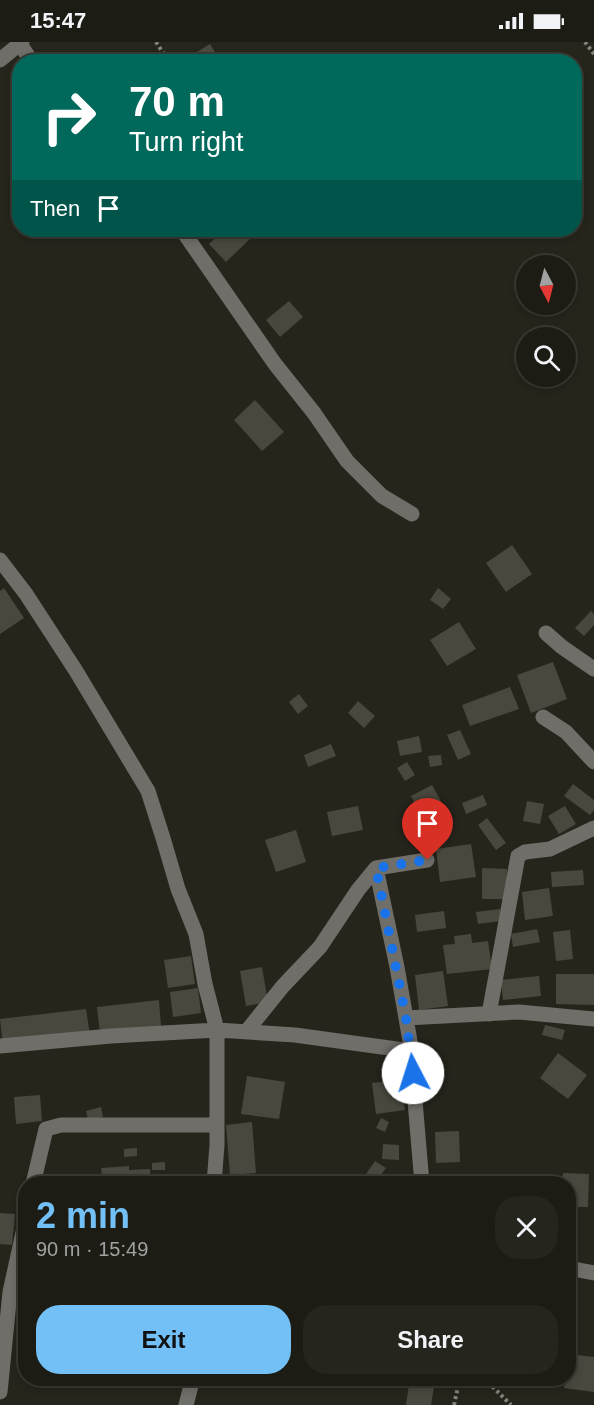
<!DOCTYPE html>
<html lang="en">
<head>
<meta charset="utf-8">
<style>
	:root { --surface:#1c1c15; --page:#25251e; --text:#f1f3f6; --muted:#a0a1a0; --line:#3a3a34; --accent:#73c0f6 }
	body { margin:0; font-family:Arial,sans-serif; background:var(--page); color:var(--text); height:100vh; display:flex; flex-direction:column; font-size:22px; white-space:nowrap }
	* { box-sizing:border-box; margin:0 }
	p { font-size:20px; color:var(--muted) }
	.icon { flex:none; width:33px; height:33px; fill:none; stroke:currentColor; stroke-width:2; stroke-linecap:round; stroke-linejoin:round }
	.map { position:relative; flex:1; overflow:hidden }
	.details { position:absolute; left:18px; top:1134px; width:558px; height:210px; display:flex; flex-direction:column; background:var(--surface); border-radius:24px; box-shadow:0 3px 9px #0003,0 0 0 2px var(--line) }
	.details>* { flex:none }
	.hud { position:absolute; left:12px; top:12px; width:570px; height:183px; border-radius:24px; box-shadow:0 3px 9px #0003,0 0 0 2px var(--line); background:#00695c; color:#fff; overflow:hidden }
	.needle { width:39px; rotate:173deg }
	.buttons { position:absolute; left:516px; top:213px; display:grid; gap:12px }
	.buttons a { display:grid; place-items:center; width:60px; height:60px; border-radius:50%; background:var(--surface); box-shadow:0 3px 9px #0003,0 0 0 2px var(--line); font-size:30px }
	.pin { position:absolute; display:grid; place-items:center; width:51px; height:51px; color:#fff; margin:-62px -26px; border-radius:50% 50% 50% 0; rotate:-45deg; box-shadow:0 0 6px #0007 }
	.pin .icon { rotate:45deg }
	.me { position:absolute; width:66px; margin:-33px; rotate:355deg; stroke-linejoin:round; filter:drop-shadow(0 0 4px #0008) }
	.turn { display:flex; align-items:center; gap:21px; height:126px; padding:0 18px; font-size:27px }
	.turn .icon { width:78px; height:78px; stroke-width:2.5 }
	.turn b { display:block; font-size:42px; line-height:51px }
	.then { display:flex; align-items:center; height:57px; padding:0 18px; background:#0003; gap:12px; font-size:22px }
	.round { display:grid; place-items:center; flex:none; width:63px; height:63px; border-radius:24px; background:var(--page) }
	.overview { display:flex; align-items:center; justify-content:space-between; height:102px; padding:0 18px }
	h1 { font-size:36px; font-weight:700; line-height:45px; color:var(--accent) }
	.action { display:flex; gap:12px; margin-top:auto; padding:12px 18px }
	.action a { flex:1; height:69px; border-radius:24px; background:var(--accent); color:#111; font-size:24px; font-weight:700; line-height:69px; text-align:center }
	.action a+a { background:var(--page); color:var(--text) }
	.status { display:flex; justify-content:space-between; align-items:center; height:42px; padding:0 30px; background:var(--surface); direction:ltr }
	.status svg { height:16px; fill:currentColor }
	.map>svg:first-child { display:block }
</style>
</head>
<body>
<div class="status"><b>15:47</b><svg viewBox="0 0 49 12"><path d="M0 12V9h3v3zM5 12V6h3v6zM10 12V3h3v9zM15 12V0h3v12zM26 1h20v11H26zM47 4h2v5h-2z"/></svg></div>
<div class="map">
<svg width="594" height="1363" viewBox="0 0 594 1363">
	<rect width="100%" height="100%" fill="#26251c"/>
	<path fill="#49483e" d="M210 2 220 18 217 20H195L192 13Z
		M224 188H245L252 195 226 220 209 202Z
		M289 259 303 275 280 295 266 278Z
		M255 358 284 390 262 409 234 378Z
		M512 503 532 532 506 550 486 521Z
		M4 546 24 576 0 592V549Z
		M438 546 451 557 443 567 430 558Z
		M591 569 594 572V583L584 594 575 586Z
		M459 580 476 607 447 624 430 598Z
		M553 620 567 657 531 671 517 633Z
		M510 645 519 667 470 684 462 663Z
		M299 652 308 664 298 672 289 660Z
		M358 659 375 674 364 686 348 671Z
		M460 688 471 712 458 718 447 693Z
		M419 694 422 710 400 714 397 699Z
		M331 702 336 714 308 725 304 713Z
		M441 713 442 723 430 725 428 714Z
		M407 720 415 733 405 739 397 726Z
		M573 742 594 758V768L590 773 564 754Z
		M432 743 444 765 422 776 411 754Z
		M483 753 487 763 466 772 462 761Z
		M527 759 544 762 540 782 523 779Z
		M358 764 363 788 332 794 327 770Z
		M565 764 576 782 559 792 548 774Z
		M487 776 506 801 496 808 478 783Z
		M296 788 306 820 276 830 265 798Z
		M471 802 476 835 440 840 436 807Z
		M482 826 507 827 506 857H482Z
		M583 828 584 843 552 845 551 830Z
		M549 846 553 874 525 878 522 850Z
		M500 867 501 879 478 882 476 870Z
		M444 869 446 886 417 890 415 873Z
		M537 887 540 900 513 905 511 892Z
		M570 888 573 917 556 919 553 890Z
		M471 892 472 901 488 899 492 927 447 932 443 903 455 902 454 894Z
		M191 914 195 942 168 946 164 918Z
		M262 925 268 960 246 964 240 929Z
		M443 929 448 964 419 968 415 933Z
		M556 932H594V963L556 962Z
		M539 934 541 954 503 958 501 938Z
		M198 946 201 971 173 975 170 950Z
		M159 958 161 984 100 991 97 965Z
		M86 967 90 993 3 1004 0 977Z
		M545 983 565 988 562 998 542 993Z
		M558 1011 587 1033 568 1057 540 1036Z
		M247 1034 285 1040 279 1077 241 1072Z
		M401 1038 405 1068 376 1072 372 1041Z
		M40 1053 42 1079 16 1082 14 1055Z
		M101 1065 103 1075 88 1078 86 1069Z
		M381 1076 389 1080 385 1090 376 1086Z
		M252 1080 256 1131 230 1133 226 1083Z
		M459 1089 460 1120 436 1121 435 1090Z
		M383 1102 399 1103V1118L382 1117Z
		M137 1106V1114L124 1115V1107Z
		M375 1119 386 1126 374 1142 364 1135Z
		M165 1120V1128H152V1121Z
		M129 1124V1128L150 1127 151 1142H103L101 1126Z
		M563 1131 589 1132 588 1165H568V1142H562Z
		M0 1171 15 1172 12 1203 0 1202Z
		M568 1312 594 1315V1350L564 1346 566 1336H568Z
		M409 1342 434 1345 431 1363H406Z"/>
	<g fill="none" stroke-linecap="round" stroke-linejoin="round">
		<path stroke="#84837b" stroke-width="4" stroke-dasharray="3 3" stroke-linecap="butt" d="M156 0 169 20
			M585 0 594 12
			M484 1336 511 1363
			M454 1363 460 1336"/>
		<path stroke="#6f6e69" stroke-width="15" d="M20 2 32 20
			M0 18 22 0
			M182 188 275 322 314 371 347 419 382 454 412 472
			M0 518 26 552 76 629 148 749 163 796 178 847 196 892 205 942 217 988V1103L214 1142
			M546 591 562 605 594 627
			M543 675 566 690 594 720
			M376 826 397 925 410 999 422 1142
			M489 972 518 814 525 810 550 807 594 786
			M406 976 519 970 594 977
			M246 990 283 944 320 905 358 848 376 826 427 818
			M0 1004 111 994 217 988 295 993 411 1009
			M33 1142 46 1087 61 1083H217
			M568 1226 594 1231
			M0 1350 10 1250 26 1177
			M186 1363 193 1336"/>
	</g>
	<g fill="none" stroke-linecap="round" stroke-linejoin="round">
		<path stroke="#1a73e8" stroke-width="10" stroke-dasharray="0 18" d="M413 1031 406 976 376 826 428 818"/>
	</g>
</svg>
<div class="buttons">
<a><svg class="needle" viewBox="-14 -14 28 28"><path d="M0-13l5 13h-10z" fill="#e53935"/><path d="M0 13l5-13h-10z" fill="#a0a1a0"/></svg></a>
<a><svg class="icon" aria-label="search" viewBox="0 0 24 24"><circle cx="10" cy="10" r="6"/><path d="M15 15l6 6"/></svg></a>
</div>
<div class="pin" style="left:428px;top:818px;background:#d93025"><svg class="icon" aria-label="arrive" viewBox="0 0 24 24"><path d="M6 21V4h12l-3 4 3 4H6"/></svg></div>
<svg class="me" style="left:413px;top:1031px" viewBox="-20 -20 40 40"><circle r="19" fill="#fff"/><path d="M0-13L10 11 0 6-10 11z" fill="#1a73e8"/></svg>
<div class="hud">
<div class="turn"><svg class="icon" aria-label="right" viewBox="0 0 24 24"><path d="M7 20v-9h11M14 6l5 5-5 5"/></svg><div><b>70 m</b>Turn right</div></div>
<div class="then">Then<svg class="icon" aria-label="arrive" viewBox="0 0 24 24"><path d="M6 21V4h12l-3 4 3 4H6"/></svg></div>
</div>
<section class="details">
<div class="overview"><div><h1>2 min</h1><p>90 m · 15:49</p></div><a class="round"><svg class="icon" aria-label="close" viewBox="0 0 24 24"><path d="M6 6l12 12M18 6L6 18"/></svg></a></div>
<div class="action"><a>Exit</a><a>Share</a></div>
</section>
</div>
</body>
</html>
